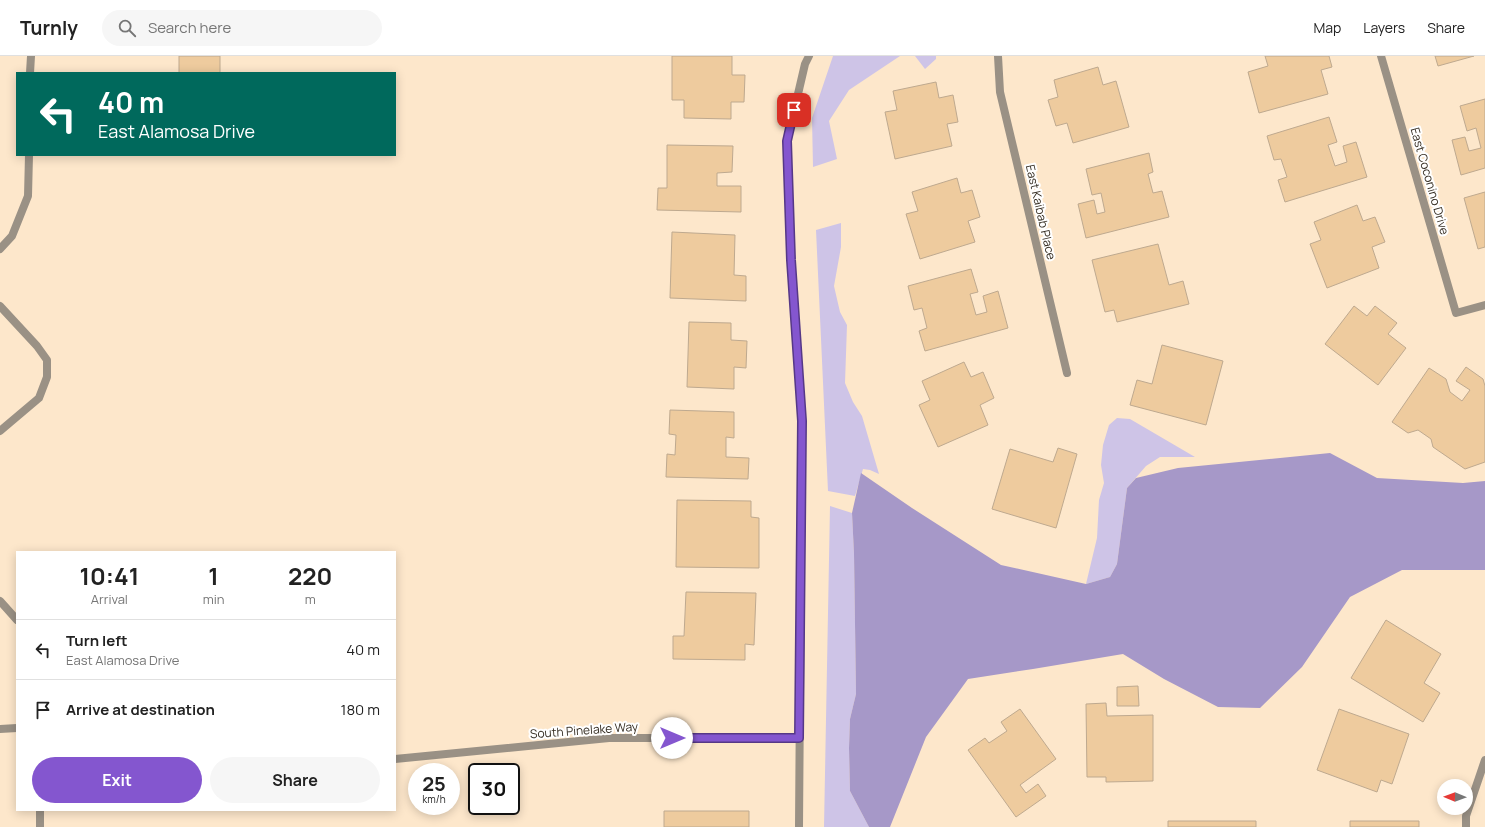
<!DOCTYPE html>
<html lang="en">
<head>
<meta charset="utf-8">
<style>
	:root { --surface:#fff; --page:#f6f6f6; --text:#222; --muted:#767676; --line:#e0e0e0; --accent:#8456cf }
	body { margin:0; font-family:Manrope,sans-serif; background:var(--page); color:var(--text); height:100vh; display:flex; flex-direction:column; font-size:15px; white-space:nowrap }
	* { box-sizing:border-box; margin:0 }
	p { font-size:13px; color:var(--muted) }
	.icon { flex:none; width:22px; height:22px; fill:none; stroke:currentColor; stroke-width:2; stroke-linecap:round; stroke-linejoin:round }
	.map { position:relative; flex:1; overflow:hidden }
	.panel { position:absolute; left:16px; top:495px; width:380px; height:260px; display:flex; flex-direction:column; background:var(--surface); border-radius:0px; box-shadow:0 2px 10px #0003 }
	.panel>* { flex:none }
	.top-card { position:absolute; left:16px; top:16px; width:380px; height:84px; border-radius:0px; box-shadow:0 2px 10px #0003; background:#00695c; color:#fff; overflow:hidden }
	.needle { width:26px; rotate:271deg }
	.buttons { position:absolute; left:1437px; top:723px; display:grid; gap:8px }
	.buttons a { display:grid; place-items:center; width:36px; height:36px; border-radius:50%; background:var(--surface); box-shadow:0 2px 10px #0003; font-size:20px }
	.speed { position:absolute; left:408px; top:707px; display:flex; gap:8px; font-size:20px; font-weight:700; text-align:center }
	.speed>* { display:grid; place-content:center; width:52px; height:52px; border-radius:50%; background:var(--surface); box-shadow:0 2px 10px #0003; line-height:1 }
	.speed small { font-size:10px; font-weight:400 }
	.speed .limit { border:2px solid #111; border-radius:6px; background:#fff; color:#111 }
	.pin { position:absolute; display:grid; place-items:center; width:34px; height:34px; color:#fff; margin:-17px; border-radius:8px; box-shadow:0 2px 6px #0006 }
	.me { position:absolute; width:44px; margin:-22px; rotate:90deg; stroke-linejoin:round; filter:drop-shadow(0 0 3px #0008) }
	.turn { display:flex; align-items:center; gap:14px; height:84px; padding:0 16px; font-size:18px }
	.turn .icon { width:52px; height:52px; stroke-width:2.5 }
	.turn b { display:block; font-size:28px; line-height:34px }
	.eta { display:flex; justify-content:space-evenly; align-items:center; height:68px; text-align:center }
	.eta b { font-size:24px; font-weight:700; line-height:28px }
	.action { display:flex; gap:8px; margin-top:auto; padding:8px 16px }
	.action a { flex:1; height:46px; border-radius:24px; background:var(--accent); color:#fff; font-size:16px; font-weight:700; line-height:46px; text-align:center }
	.action a+a { background:var(--page); color:var(--text) }
	ul { padding:0; list-style:none }
	li { display:flex; align-items:center; gap:12px; height:60px; padding:0 16px; border-top:1px solid var(--line) }
	li div { flex:1 }
	li b { display:block; font-size:15px }
	li em { font-style:normal }
	header { display:flex; align-items:center; gap:24px; box-sizing:border-box; height:56px; padding:0 20px; background:var(--surface); border-bottom:1px solid var(--line) }
	header strong { font-size:19px }
	nav { display:flex; gap:22px; margin-inline-start:auto; font-size:14px }
	.search { width:280px; height:36px; background:var(--page); display:flex; align-items:center; gap:10px; box-sizing:border-box; padding:0 14px; border-radius:22px; color:var(--muted); font-size:15px }
	.map>svg:first-child { display:block }
</style>
</head>
<body>
<header>
<strong>Turnly</strong>
<div class="search"><svg class="icon" aria-label="search" viewBox="0 0 24 24"><circle cx="10" cy="10" r="6"/><path d="M15 15l6 6"/></svg>Search here</div>
<nav><a>Map</a><a>Layers</a><a>Share</a></nav>
</header>
<div class="map">
<svg width="1485" height="771" viewBox="0 0 1485 771">
	<rect width="100%" height="100%" fill="#fde7cb"/>
	<path fill="#cec4e7" d="M833 0H900L849 34 829 65 837 103 813 111 812 62Z
		M915 0H936V3L925 13Z
		M841 167V191L834 230 840 256 847 269 845 327 853 346 862 360 879 418 870 414 863 413 855 440 828 435 816 174Z
		M1117 362 1130 363 1195 401H1160L1146 410 1127 432 1117 508 1110 521 1086 528 1097 482 1099 444 1104 427 1101 409 1103 389 1109 369Z
		M830 450 852 457 854 498 856 638 850 663 849 692 850 735 869 771H824Z"/>
	<path fill="#a698c8" d="M1330 397 1377 422 1463 427 1485 425V514H1402L1350 541 1302 611 1260 652 1218 651 1164 623 1123 598 1033 613 968 623 926 681 890 771H869L850 735 849 692 850 663 856 638 854 498 852 457 861 417 912 452 1001 509 1086 528 1110 521 1117 508 1127 432 1136 422 1178 412Z"/>
	<path fill="#eecb9e" stroke="#bea98f" d="M179 0H220V17H179Z
		M672 0H732V19H745L744 46H731V63L684 62V44H672Z
		M1265 0H1329L1332 11 1321 14 1328 38 1259 57 1248 16 1268 10Z
		M1435 0H1474L1438 10Z
		M1098 11 1103 29 1116 25 1129 71 1073 87 1067 67 1056 70 1048 44 1058 41 1054 24Z
		M936 26 939 42 953 39 958 66 947 68 952 90 895 103 885 56 897 54 893 35Z
		M1485 43V112L1461 119 1452 84 1465 81 1469 95 1481 92 1476 72 1467 75 1460 50Z
		M1329 61 1337 86 1328 89 1335 110 1347 106 1343 90 1356 86 1367 121 1285 146 1278 124 1287 121 1281 103 1274 104 1267 80Z
		M667 89 733 90 732 116 717 117V130H741V156L657 154 658 132H667Z
		M1149 97 1153 116 1148 118 1153 137 1162 135 1169 161 1086 182 1078 148 1094 144 1097 158 1105 156 1101 137 1092 139 1086 113Z
		M957 122 961 137 972 134 980 161 968 165 975 186 920 203 906 158 918 155 912 136Z
		M1485 136V191L1478 193 1464 142Z
		M1357 149 1363 165 1375 161 1385 186 1372 191 1379 212 1327 232 1310 188 1321 184 1314 166Z
		M672 176 735 179 734 219 746 220V245L670 242Z
		M1158 188 1169 229 1183 225 1189 248 1117 266 1114 254 1105 256 1092 204Z
		M971 213 978 236 970 238 976 259 987 256 983 240 998 235 1008 272 925 295 919 275 927 272 922 252 914 254 908 230Z
		M1354 250 1367 260 1375 250 1397 267 1388 278 1406 292 1378 329 1325 288Z
		M689 266 731 267V284L747 285 746 312 734 311V333L687 331Z
		M1162 289 1223 305 1206 369 1130 349 1137 324 1152 328Z
		M964 306 971 321 983 316 994 342 980 349 988 369 938 391 919 349 930 344 922 325Z
		M1466 311 1483 323 1485 330V406L1465 413 1433 391 1431 383 1418 374 1408 377 1392 366 1429 312 1446 323 1450 336 1462 345 1470 334 1456 325Z
		M670 354 734 356V382L726 381V401L749 402 748 423 666 421 667 398 675 399 676 379 669 378Z
		M1058 392 1077 398 1056 472 992 453 1010 393 1053 406Z
		M677 444 751 445V461L759 462V512L676 511Z
		M686 536 756 537 754 589 745 588V604L673 603V580H684Z
		M1386 564 1441 598 1424 627 1440 637 1423 666 1351 622Z
		M1138 630 1139 650H1117V631Z
		M1106 647 1107 660 1153 659V725L1106 726V721H1087L1086 648Z
		M1020 653 1056 703 1020 729 1026 737 1038 728 1046 740 1016 761 968 694 985 682 989 687 1007 675 1001 666Z
		M1339 653 1409 678 1392 728 1381 724 1377 736 1317 714Z
		M664 755H749V771H664Z
		M1168 765H1256V771H1168Z
		M1350 765H1419V771H1350Z"/>
	<g fill="none" stroke-linecap="round" stroke-linejoin="round">
		<path stroke="#9a9185" stroke-width="8" d="M998 0 1000 36 1067 317
			M1381 0 1456 257 1485 249
			M30 17 31 0
			M0 193 12 180 28 140 29 99
			M0 250 37 290 47 304V321L39 342 0 375
			M0 545 17 564
			M0 673 17 672
			M395 703 609 682H799
			M40 771V754
			M799 771 802 365 791 204 787 85 805 8 809 0
			M1466 771V760L1485 704"/>
	</g>
	<g fill="none" stroke-linecap="round" stroke-linejoin="round">
		<defs>
			<path id="route" d="M672 682H799L802 365 791 204 787 85 794 54"/>
		</defs>
		<use href="#route" stroke="#563887" stroke-width="10"/>
		<use href="#route" stroke="#8456cf" stroke-width="7"/>
	</g>
	<g text-anchor="middle" dominant-baseline="central" stroke-width="4" stroke-linejoin="round" paint-order="stroke">
		<g font-size="12" fill="#352d22" stroke="#fff">
			<text transform="translate(1430 125) rotate(74)">East Coconino Drive</text>
			<text transform="translate(1041 156) rotate(77)">East Kaibab Place</text>
			<text transform="translate(584 674) rotate(-4)">South Pinelake Way</text>
		</g>
	</g>
</svg>
<div class="buttons">
<a><svg class="needle" viewBox="-14 -14 28 28"><path d="M0-13l5 13h-10z" fill="#e53935"/><path d="M0 13l5-13h-10z" fill="#767676"/></svg></a>
</div>
<div class="speed"><div>25<small>km/h</small></div><div class="limit">30</div></div>
<div class="pin" style="left:794px;top:54px;background:#d93025"><svg class="icon" aria-label="arrive" viewBox="0 0 24 24"><path d="M6 21V4h12l-3 4 3 4H6"/></svg></div>
<svg class="me" style="left:672px;top:682px" viewBox="-20 -20 40 40"><circle r="19" fill="#fff"/><path d="M0-13L10 11 0 6-10 11z" fill="#8456cf"/></svg>
<div class="top-card">
<div class="turn"><svg class="icon" aria-label="left" viewBox="0 0 24 24"><path d="M17 20v-9H6M10 6l-5 5 5 5"/></svg><div><b>40 m</b>East Alamosa Drive</div></div>
</div>
<section class="panel">
<div class="eta">
<div><b>10:41</b><p>Arrival</p></div>
<div><b>1</b><p>min</p></div>
<div><b>220</b><p>m</p></div>
</div>
<ul>
<li><svg class="icon" aria-label="left" viewBox="0 0 24 24"><path d="M17 20v-9H6M10 6l-5 5 5 5"/></svg><div><b>Turn left</b><p>East Alamosa Drive</p></div><em>40 m</em></li>
<li><svg class="icon" aria-label="arrive" viewBox="0 0 24 24"><path d="M6 21V4h12l-3 4 3 4H6"/></svg><div><b>Arrive at destination</b></div><em>180 m</em></li>
</ul>
<div class="action"><a>Exit</a><a>Share</a></div>
</section>
</div>
</body>
</html>
